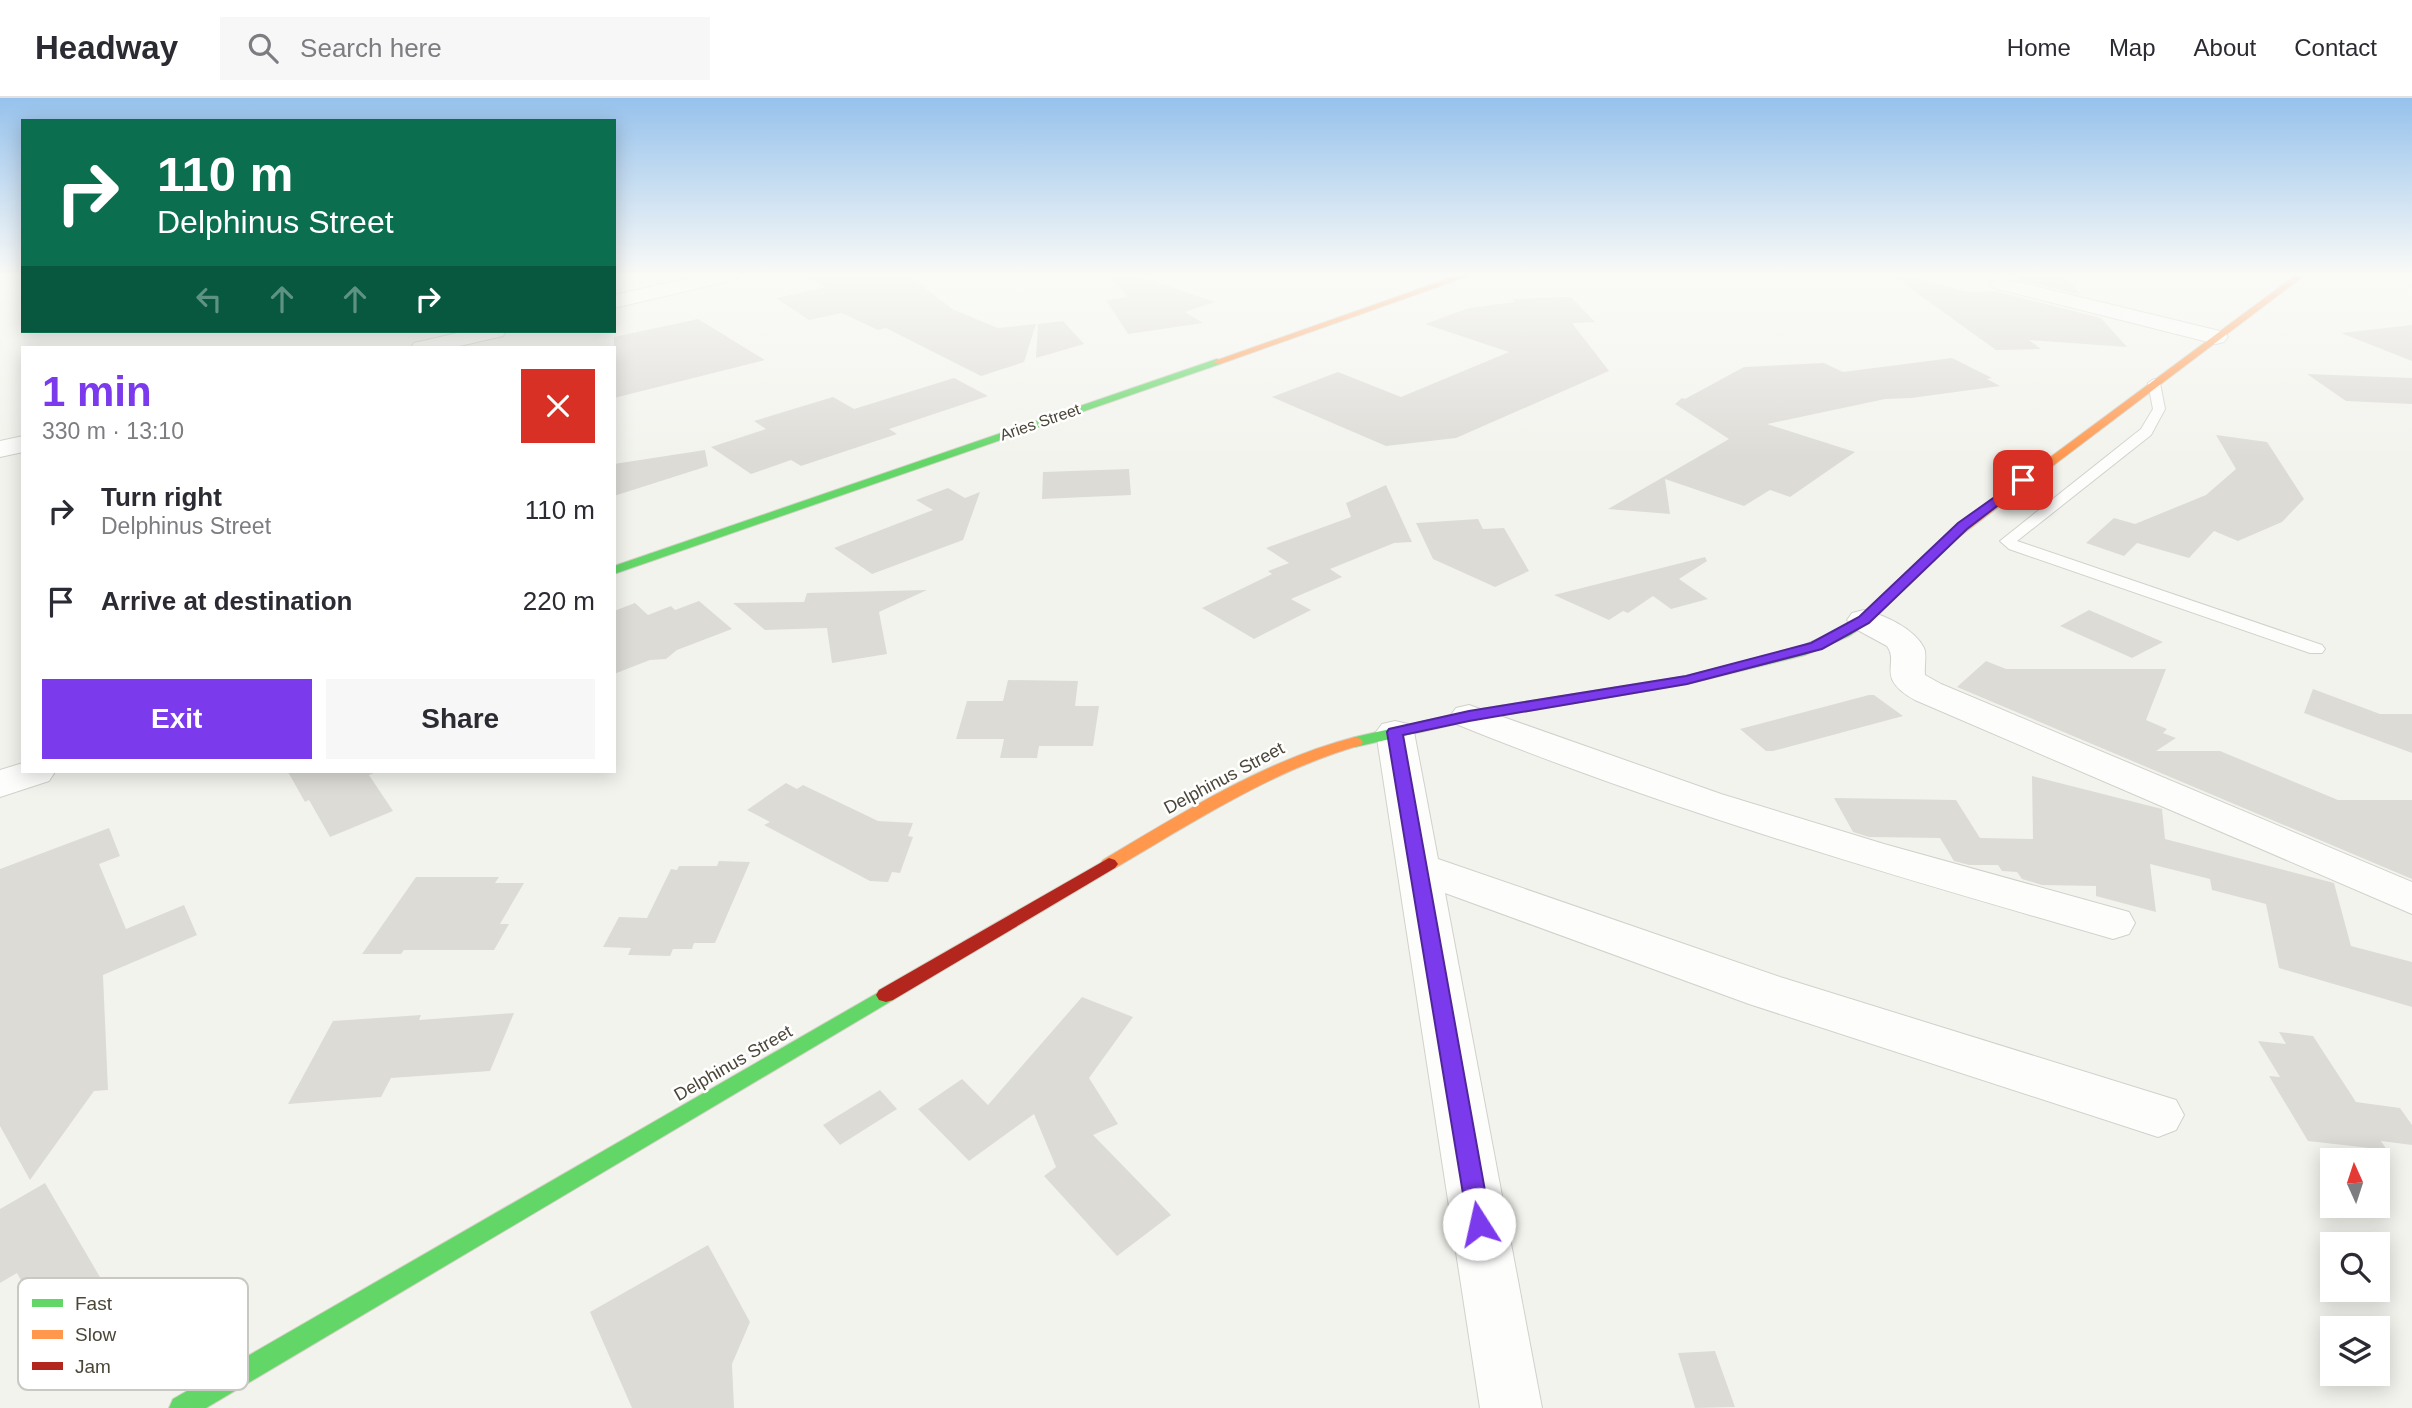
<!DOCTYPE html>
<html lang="en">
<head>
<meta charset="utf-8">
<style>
	:root { --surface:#fff; --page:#f7f7f7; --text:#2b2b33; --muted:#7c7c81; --line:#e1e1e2; --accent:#7c3aed }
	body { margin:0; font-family:Helvetica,sans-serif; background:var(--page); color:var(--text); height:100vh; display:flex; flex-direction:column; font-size:26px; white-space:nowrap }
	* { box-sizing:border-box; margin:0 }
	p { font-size:23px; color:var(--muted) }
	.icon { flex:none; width:38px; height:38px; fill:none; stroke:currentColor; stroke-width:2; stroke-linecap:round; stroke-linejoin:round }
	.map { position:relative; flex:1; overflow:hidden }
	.side { position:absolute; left:21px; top:248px; width:595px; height:427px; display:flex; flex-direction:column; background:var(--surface); border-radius:0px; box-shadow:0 4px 18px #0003 }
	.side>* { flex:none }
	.banner { position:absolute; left:21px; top:21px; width:595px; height:214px; border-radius:0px; box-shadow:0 4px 18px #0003; background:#0b6e4f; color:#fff; overflow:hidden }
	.needle { width:46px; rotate:357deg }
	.fabs { position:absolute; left:2320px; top:1050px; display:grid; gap:14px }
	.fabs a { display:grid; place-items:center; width:70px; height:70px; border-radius:0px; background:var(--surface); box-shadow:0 4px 18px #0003; font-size:35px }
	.pin { position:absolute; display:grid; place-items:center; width:60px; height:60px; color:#fff; margin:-30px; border-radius:14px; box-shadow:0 4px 10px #0006 }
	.me { position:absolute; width:77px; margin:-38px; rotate:350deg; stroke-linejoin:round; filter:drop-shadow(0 0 5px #0008) }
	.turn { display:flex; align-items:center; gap:24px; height:147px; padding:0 21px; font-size:32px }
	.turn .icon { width:91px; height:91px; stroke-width:2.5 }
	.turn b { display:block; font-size:49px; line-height:60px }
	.lanes { display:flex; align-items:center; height:66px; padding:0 21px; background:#0003; justify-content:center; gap:35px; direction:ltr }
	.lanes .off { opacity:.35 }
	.round { display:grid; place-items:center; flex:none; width:74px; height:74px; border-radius:0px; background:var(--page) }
	.summary { display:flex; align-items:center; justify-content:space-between; height:119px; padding:0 21px }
	h1 { font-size:42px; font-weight:700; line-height:52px; color:var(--accent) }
	.button { display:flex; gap:14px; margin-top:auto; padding:14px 21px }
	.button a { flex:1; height:80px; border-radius:0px; background:var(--accent); color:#fff; font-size:28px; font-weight:700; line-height:80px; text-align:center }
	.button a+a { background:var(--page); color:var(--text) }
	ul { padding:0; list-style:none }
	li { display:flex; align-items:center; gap:21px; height:91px; padding:0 21px }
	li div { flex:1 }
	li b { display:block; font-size:26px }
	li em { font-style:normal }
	header { display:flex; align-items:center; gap:42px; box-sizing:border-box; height:98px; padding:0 35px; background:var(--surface); border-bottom:2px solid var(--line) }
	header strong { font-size:33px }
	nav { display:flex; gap:38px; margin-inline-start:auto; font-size:24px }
	.search { width:490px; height:63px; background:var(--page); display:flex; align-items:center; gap:18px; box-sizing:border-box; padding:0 24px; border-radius:0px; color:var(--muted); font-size:26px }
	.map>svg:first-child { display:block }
</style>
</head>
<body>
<header>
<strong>Headway</strong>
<div class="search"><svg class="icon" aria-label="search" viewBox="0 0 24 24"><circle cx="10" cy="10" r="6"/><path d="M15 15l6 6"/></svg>Search here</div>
<nav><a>Home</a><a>Map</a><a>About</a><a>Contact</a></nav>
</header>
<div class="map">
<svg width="2412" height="1310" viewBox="0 0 2412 1310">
	<rect width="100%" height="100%" fill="#f3f3ee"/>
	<path fill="#dddbd6" d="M805 177H909L952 211 998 230 1036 226 1024 264 981 278 886 230 878 232 842 215 809 222 776 200 827 189Z
		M1110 177H1135L1215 204 1185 214 1203 225 1128 236 1106 202 1127 199Z
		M1892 177H1900L1969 194 1994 193 2101 220 2127 249 2029 242 2041 251 1996 252Z
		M2017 177H2063L2081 197 2021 182Z
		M1571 199 1595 224 1572 225 1609 273 1456 340 1386 348 1272 299 1338 274 1401 299 1509 254 1425 226 1469 210 1515 204 1512 201Z
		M698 221 765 262 614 300V239Z
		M1063 223 1084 246 1036 260 1038 226Z
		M2412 227V263L2341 235Z
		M1952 260 1992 280 1987 281 2000 288 1911 300 1885 301 1767 326 1855 354 1790 399 1770 392 1744 408 1665 381 1670 416 1608 411 1729 341 1675 306 1682 300 1685 301 1744 269 1824 265 1843 274Z
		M2307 276 2412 280V306L2346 303Z
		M954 280 988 298 889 331 897 336 801 368 791 362 751 376 711 349 766 331 754 323 833 299 854 311Z
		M2216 337 2267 344 2304 401 2282 424 2238 443 2214 433 2189 460 2137 445 2124 458 2086 445 2114 420 2135 426 2206 397 2236 371Z
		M705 352 708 368 614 398V366Z
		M1129 371 1131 397 1042 401 1043 374Z
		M1386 387 1412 444 1394 445 1330 471 1342 479 1291 501 1311 512 1254 541 1202 510 1272 476 1268 473 1289 465 1266 450 1351 419 1346 405Z
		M948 390 965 400 980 394 963 442 872 476 834 450 933 412 916 402Z
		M1478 421 1483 431 1504 430 1529 473 1495 489 1433 461 1416 425Z
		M1705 459 1707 463 1679 481 1708 501 1671 511 1653 498 1628 515 1623 513 1609 522 1554 497Z
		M927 492 879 514 887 556 832 565 827 530 765 532 733 505 804 504 807 495Z
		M699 503 732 531 677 552 666 561 650 562 614 576V513L635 505 648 517 671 508 675 512Z
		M2089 512 2163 544 2132 560 2060 528Z
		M1986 563 2006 571H2166L2146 622 2167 631 2163 635 2176 640 2156 653H2220L2338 702H2412V781L1957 589Z
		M1008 582 1078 583 1075 608H1099L1093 648H1039L1037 660H1000L1004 641H956L967 603H1003Z
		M2313 591 2380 616H2412V655L2304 615Z
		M1869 597H1874L1903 618 1773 653H1766L1740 631Z
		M288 674H376L369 677 393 713 330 739 309 702 305 704Z
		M2032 678 2162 711 2165 741 2334 785 2351 848 2412 864V909L2279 870 2266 806 2212 792 2210 781 2150 766 2156 814 2096 798V788L2042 787 2022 781 2017 774 2002 773 1998 767H1969L1954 763 1940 740 1869 739 1853 734 1834 700 1956 702 1980 740 2033 741Z
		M786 685 797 691 803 687 878 723 913 725 908 738 913 739 900 775 892 774 888 784 870 783 764 727 770 724 747 712Z
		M109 730 120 758 99 766 126 831 184 807 197 837 103 877 108 992 94 993 30 1082 0 1028V771Z
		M719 763 750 764 715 845H694L692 851H673L670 858 628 857 631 850 603 849 619 819 647 820 671 771 677 772 679 768H717Z
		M416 779H499L495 785H524L500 826H509L494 852H404L401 856H362Z
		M1082 899 1133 919 1089 980 1118 1026 1093 1037 1171 1117 1117 1158 1044 1078 1056 1069 1034 1016 969 1063 918 1011 962 981 988 1007Z
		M514 915 490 973 391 980 381 999 288 1006 333 923 421 917 419 922Z
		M2279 934 2313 938 2356 1004 2400 1010 2412 1027V1047L2381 1043 2387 1052 2308 1043 2269 978 2280 979 2258 943 2286 946Z
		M880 992 897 1011 840 1047 823 1027Z
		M45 1085 104 1186 43 1223 17 1175 0 1185V1111Z
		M708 1147 750 1224 732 1266 734 1310H632L590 1214Z
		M1715 1253 1735 1309 1695 1310 1678 1255Z"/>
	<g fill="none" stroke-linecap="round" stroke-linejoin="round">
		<defs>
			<path id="lane" d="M2154 281 2160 285 2165 311 2151 337 2017 443 2322 547 2325 551 2322 555H2310L2009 451 2000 443 2141 331 2153 311 2148 285Z"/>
			<path id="street" d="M704 177H741L738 181 614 210V197Z
				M2001 180 2224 234 2228 239 2224 244 2216 246 1994 190 1990 186 1994 182Z
				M466 233H506L503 238 451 250H410L414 245Z
				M23 338V354L0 359V343Z
				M1864 512C1884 517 1914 530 1924 550 1927 557 1924 568 1925 577L1941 586 2412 784V816L1915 602C1874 579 1900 566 1887 548L1852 529 1847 522 1852 515Z
				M1469 607 1721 696 1884 746 2129 814 2135 825 2129 836 2113 841C1891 777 1670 713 1456 626L1450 618 1456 610Z
				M1395 623 1408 626 1414 634 1438 761 1780 879 2176 1002 2184 1017 2176 1032 2158 1039 1749 906 1445 795 1542 1310H1480L1376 634 1382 626Z
				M23 665V674H55L49 683 0 699V672Z"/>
			<path id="fast" d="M1217 261 1222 264 1220 266 614 476V468Z
				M1952 434 1956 435V441L1869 525 1849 538 1805 557 1687 586 1469 623 1355 649 1347 644 1355 639 1469 613 1687 578 1795 551 1839 532 1859 519 1948 435Z
				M886 890 893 892 896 897 893 902 206 1310H169L173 1301Z"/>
			<path id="slow" d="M1459 177H1471L1220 266 1212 264Z
				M2296 177H2305L1956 441H1948V435Z
				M1355 639 1361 641 1363 644 1361 647C1271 673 1195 723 1115 770H1103L1100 766 1103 762C1184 714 1263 663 1355 639Z"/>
			<path id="jam" d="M1109 760 1115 762 1118 766 1115 770 893 902 886 904 879 902 876 897 879 892Z"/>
		</defs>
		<use href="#lane" stroke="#d1d0cb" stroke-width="2"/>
		<use href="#street" stroke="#d1d0cb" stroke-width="2"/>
		<use href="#fast" stroke="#d3d1c4" stroke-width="2"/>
		<use href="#slow" stroke="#d3d1c4" stroke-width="2"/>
		<use href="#jam" stroke="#d3d1c4" stroke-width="2"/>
		<use href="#lane" fill="#fdfdfc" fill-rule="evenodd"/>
		<use href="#street" fill="#fdfdfc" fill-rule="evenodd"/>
		<use href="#fast" fill="#63d668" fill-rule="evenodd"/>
		<use href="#slow" fill="#ff974d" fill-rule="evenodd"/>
		<use href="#jam" fill="#b3261e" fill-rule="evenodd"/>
	</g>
	<linearGradient id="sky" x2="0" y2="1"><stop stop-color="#96c2ec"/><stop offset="0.49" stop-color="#fafaf7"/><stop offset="1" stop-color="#fafaf7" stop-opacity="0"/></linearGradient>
	<rect width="2412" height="360" fill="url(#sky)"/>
	<path fill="#7c3aed" stroke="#51269a" stroke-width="2" d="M2023 379 2029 382 2027 385 1967 431 1869 525 1822 551 1687 586 1469 623 1403 637 1491 1126 1487 1134 1479 1137 1471 1134 1468 1126 1387 634 1389 631 1469 613 1686 578 1811 545 1859 519 1958 425Z"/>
	<g text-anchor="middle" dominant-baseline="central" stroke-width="5" stroke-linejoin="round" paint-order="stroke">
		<g font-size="16" fill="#4b4638" stroke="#fff">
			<text transform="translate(1040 324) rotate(-19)">Aries Street</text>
		</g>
		<g font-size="18" fill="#4b4638" stroke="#fff">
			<text transform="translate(1224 680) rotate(-28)">Delphinus Street</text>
			<text transform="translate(733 965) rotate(-30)">Delphinus Street</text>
		</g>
	</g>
	<rect x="18" y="1180" width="230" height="112" rx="10" fill="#fff" stroke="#c9c8c3" stroke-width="2"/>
	<rect x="32" y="1201" width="31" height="8" fill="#63d668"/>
	<rect x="32" y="1232" width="31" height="9" fill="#ff974d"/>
	<rect x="32" y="1264" width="31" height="8" fill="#b3261e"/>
	<g font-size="19" fill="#4b4638">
		<text x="75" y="1212">Fast</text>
		<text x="75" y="1243">Slow</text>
		<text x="75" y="1275">Jam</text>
	</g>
</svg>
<div class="fabs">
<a><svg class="needle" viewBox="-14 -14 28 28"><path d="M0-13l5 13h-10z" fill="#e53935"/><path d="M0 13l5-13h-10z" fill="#7c7c81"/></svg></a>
<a><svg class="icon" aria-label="search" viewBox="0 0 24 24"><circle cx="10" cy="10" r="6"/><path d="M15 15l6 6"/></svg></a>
<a><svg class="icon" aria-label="layers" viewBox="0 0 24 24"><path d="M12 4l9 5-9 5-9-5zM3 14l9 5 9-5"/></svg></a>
</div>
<div class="pin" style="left:2023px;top:382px;background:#d93025"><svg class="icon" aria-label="arrive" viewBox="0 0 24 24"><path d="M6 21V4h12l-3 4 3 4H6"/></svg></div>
<svg class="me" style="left:1479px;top:1126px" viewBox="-20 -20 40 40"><circle r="19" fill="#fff"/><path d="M0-13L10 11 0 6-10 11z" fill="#7c3aed"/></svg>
<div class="banner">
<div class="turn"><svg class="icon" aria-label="right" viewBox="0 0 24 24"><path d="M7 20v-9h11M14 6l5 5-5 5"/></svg><div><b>110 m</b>Delphinus Street</div></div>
<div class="lanes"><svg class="icon off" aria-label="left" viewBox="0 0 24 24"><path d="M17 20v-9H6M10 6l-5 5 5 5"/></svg><svg class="icon off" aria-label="ahead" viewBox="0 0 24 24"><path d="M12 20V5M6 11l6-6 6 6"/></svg><svg class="icon off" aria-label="ahead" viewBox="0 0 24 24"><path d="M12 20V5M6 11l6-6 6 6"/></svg><svg class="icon" aria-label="right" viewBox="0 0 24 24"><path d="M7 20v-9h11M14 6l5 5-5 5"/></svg></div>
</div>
<section class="side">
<div class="summary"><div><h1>1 min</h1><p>330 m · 13:10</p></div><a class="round" style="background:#d93025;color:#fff"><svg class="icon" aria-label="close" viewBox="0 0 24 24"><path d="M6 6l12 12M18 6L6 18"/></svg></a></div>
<ul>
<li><svg class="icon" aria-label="right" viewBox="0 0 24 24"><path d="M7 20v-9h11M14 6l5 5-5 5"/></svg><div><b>Turn right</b><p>Delphinus Street</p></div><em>110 m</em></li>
<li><svg class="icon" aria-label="arrive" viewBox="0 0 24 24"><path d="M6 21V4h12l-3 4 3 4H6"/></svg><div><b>Arrive at destination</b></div><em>220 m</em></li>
</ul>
<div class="button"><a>Exit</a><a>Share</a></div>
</section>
</div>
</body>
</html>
